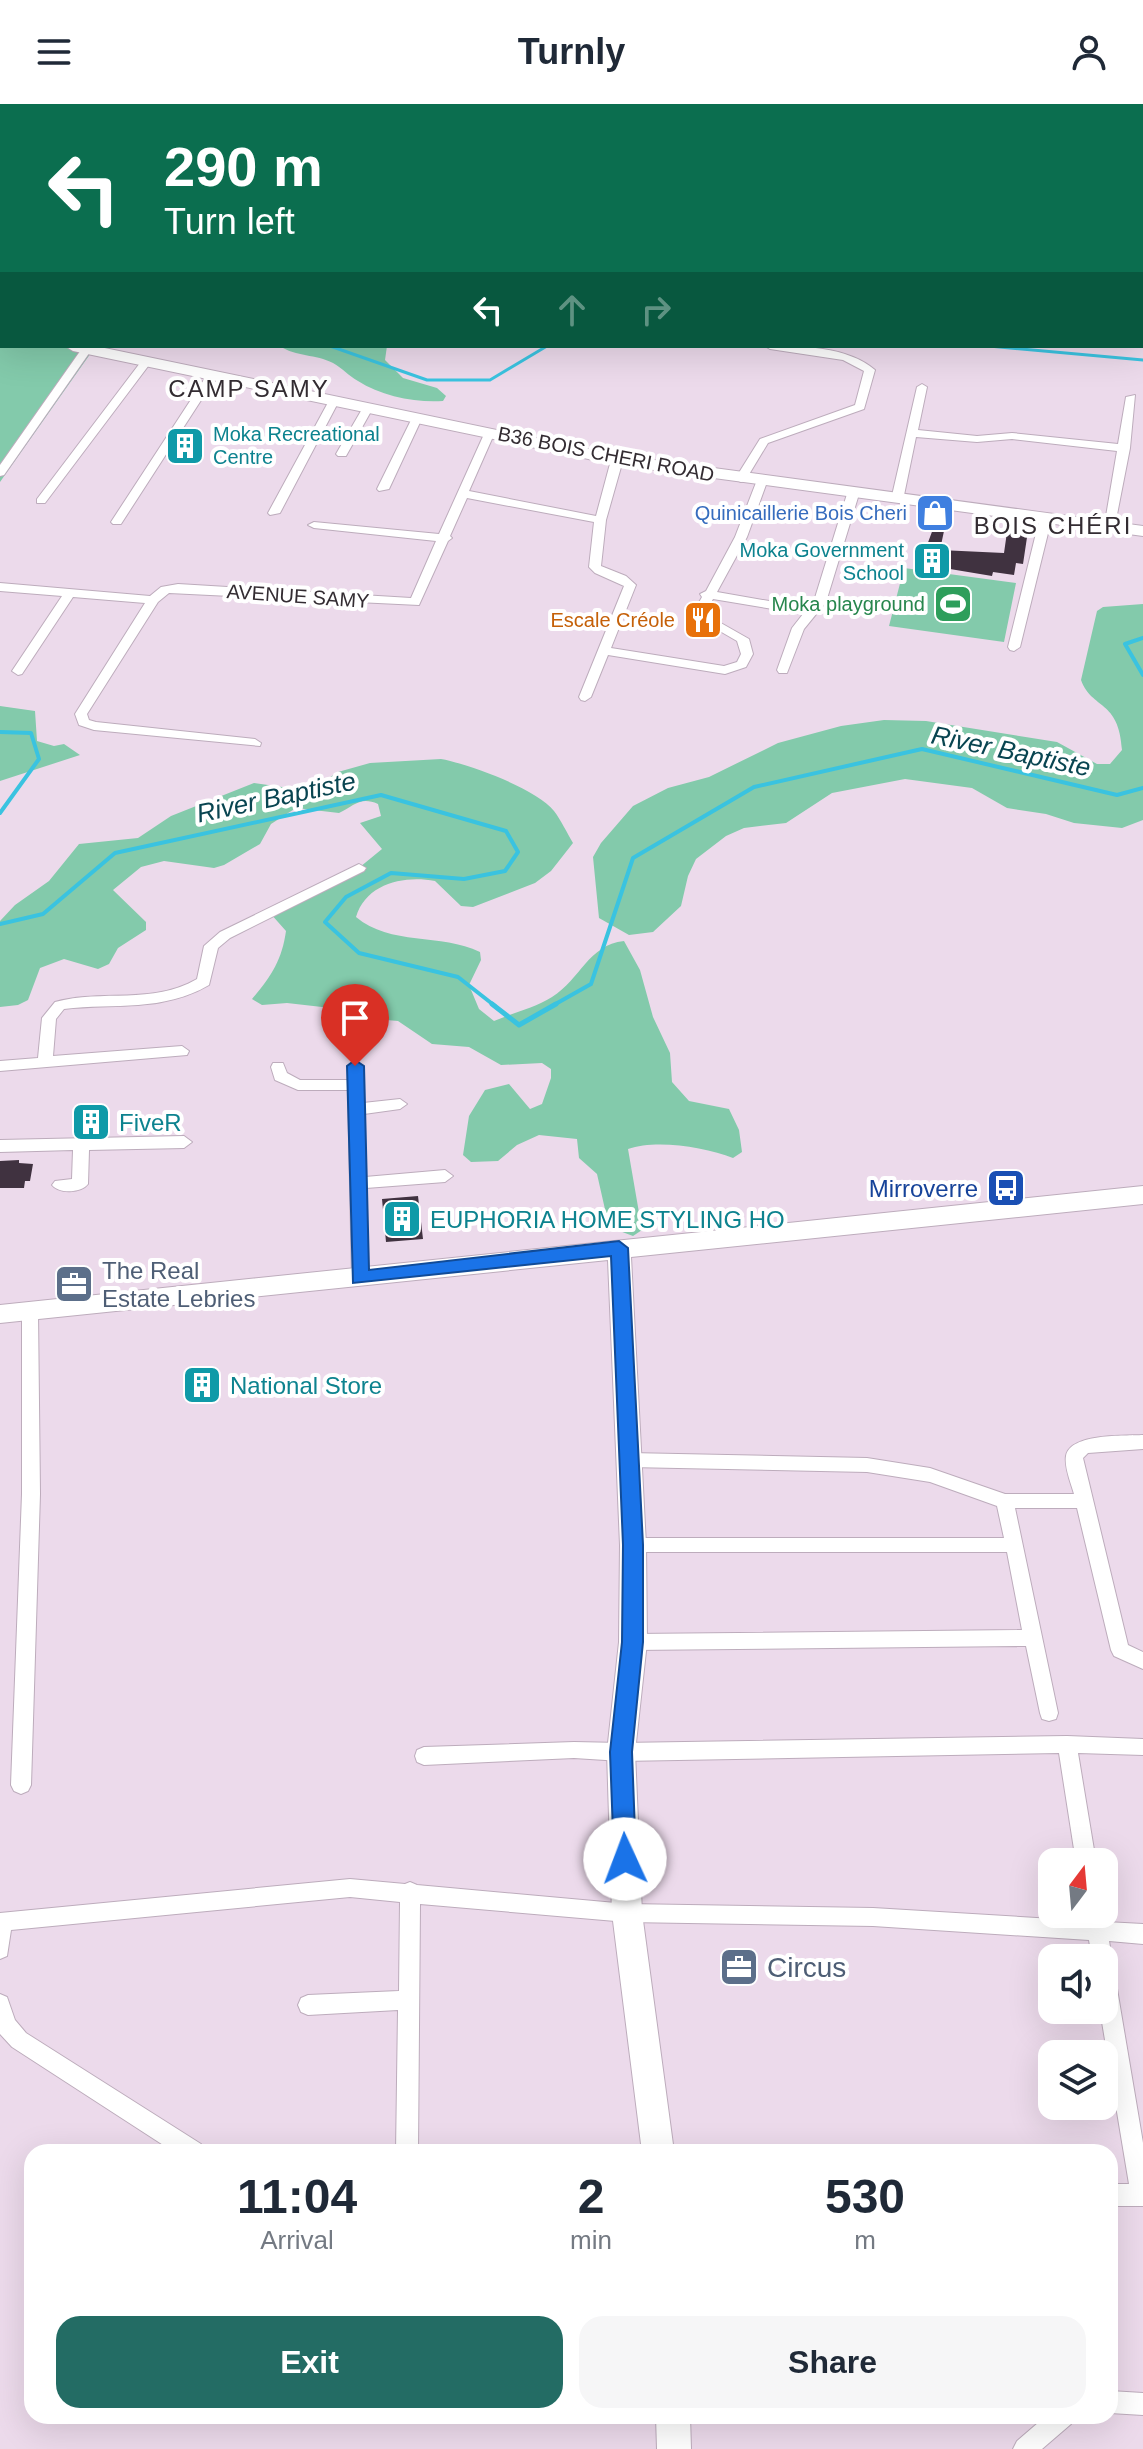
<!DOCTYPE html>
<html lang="en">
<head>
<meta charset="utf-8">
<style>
	:root { --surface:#fff; --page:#f6f6f7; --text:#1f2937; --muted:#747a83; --accent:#236c64 }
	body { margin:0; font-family:Arial,sans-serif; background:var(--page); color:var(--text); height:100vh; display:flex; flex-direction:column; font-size:30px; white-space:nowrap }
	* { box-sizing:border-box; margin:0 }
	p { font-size:26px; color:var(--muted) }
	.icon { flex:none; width:44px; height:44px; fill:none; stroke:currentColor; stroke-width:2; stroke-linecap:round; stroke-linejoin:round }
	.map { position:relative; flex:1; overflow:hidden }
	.sheet { position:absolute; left:24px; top:2040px; width:1094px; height:280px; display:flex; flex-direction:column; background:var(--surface); border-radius:24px; box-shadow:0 8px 32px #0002 }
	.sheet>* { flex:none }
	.guide { position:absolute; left:0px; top:0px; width:1144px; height:244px; box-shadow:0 8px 32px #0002; background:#0b6e4f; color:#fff; overflow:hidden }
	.needle { width:52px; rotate:16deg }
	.buttons { position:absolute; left:1038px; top:1744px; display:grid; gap:16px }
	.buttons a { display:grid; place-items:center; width:80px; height:80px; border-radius:16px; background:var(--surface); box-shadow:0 8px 32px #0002; font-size:40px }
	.pin { position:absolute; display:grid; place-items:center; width:68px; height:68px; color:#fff; margin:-82px -34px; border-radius:50% 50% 50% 0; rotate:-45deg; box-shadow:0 0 8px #0007 }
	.pin .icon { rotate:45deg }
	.me { position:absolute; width:88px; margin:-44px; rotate:358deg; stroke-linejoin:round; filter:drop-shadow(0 0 6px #0008) }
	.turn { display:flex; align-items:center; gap:28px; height:168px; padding:0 32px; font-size:36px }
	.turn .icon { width:104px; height:104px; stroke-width:2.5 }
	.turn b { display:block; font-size:56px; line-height:68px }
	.lanes { display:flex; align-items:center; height:76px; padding:0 32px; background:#0003; justify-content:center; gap:40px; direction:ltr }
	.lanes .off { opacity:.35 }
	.eta { display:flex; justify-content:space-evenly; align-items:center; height:136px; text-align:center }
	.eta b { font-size:48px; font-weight:700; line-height:56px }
	.cta { display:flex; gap:16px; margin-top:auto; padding:16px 32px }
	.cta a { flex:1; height:92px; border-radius:24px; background:var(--accent); color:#fff; font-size:32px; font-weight:700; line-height:92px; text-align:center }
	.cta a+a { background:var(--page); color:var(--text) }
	header { display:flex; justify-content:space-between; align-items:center; height:104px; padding:0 32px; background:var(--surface); font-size:36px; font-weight:700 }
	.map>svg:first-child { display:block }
</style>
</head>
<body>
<header><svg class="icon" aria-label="menu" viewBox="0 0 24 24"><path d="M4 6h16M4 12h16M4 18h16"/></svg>Turnly<svg class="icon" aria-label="person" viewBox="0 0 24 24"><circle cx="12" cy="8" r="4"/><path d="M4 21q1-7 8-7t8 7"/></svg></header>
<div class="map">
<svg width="1143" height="2345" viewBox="0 0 1143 2345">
	<rect width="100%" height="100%" fill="#ecdaeb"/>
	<path fill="#83caab" d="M637 0H1143V170L1142 2Z
		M0 228 2 242H71L93 246 0 378Z
		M280 242H387L385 256 403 274 437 284 446 292 443 297C416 299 381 292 358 277 349 272 342 264 333 259 316 250 296 253 280 242Z
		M904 464 1016 479 1004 538 889 522Z
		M1143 500V716L1122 724 1074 719 1046 710 1007 704 972 684 905 675 832 689 786 719 744 724 726 732 696 755 688 772 681 802 653 828 629 831 599 814 593 753 601 739 633 702 668 684 709 673 778 639 841 622 884 616 926 617 1057 638 1097 660H1110L1122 646C1119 595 1092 606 1081 576L1097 507 1103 503Z
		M0 602 35 607 37 637 54 642 64 640 80 651 0 677Z
		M441 655C469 660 537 685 554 707 561 716 567 729 573 739L551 767 535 779 473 803 461 802 435 777C405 771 366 779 356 813 390 842 441 829 480 848L481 856 469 881 479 905 494 917C513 909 534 904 552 893 581 875 588 841 624 837L640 866 653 913 670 949 672 978 689 997 729 1005 739 1026 742 1048 733 1054C705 1043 656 1035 628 1045L642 1126 633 1132 609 1123 597 1070 579 1054 577 1035 539 1031 517 1041 498 1057 471 1058 463 1051 469 1012 485 986 509 980 530 1005 542 1000 551 974V965L542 959 501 961 469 943 432 940 398 917 375 915 357 907 287 899 262 901 252 895C271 873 282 856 286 827L270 809 360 763 382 745 360 719 381 712 378 700C360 692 354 702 339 709L296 704 271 720 260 740 224 761 214 764 164 757 141 763 113 786 146 818V826L118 844 109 860 98 865 64 855 40 864 28 896 18 901 0 903V817L15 801 49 777 79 740 138 734 171 712 254 679 303 686 314 684 338 668 370 659Z"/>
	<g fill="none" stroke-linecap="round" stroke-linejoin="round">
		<path stroke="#3ac3e0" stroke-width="3" d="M330 242 427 276H490L547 242
			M989 242 1143 256"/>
		<path stroke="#3ac3e0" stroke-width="4" d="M1143 534 1125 540 1143 571
			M0 628 31 629 39 655 0 709
			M0 820 43 810 115 749 381 691 506 727 518 748 505 767 464 775 391 769 346 793 325 818 359 849 458 873 495 902
			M552 902 591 880 633 754 754 683 922 645 1117 691 1143 684"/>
		<path stroke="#3ac3e0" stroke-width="5" d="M492 900 519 921 556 900"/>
	</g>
	<path fill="#403240" d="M181 333 201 335 191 351 171 348Z
		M1013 418 1029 420 1023 460 1016 459 1014 471 993 468 992 472 920 460 933 425 944 427 940 446 1004 449 1008 421H1013Z
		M76 1010H107L106 1026H74Z
		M19 1056V1059L33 1060 30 1077H25L24 1084H0V1057Z
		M418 1092 423 1135 386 1138 382 1095Z
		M214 1270 215 1290 190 1292 189 1273Z"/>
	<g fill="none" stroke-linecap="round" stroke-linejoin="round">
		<defs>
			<path id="street" d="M0 114 2 115V121L0 120Z
				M0 188H2L0 196Z
				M765 242C801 242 847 242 875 266L864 305 768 339 745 377 741 378 735 375 760 335 855 301 864 267 843 256 770 245Z
				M83 243 92 245 4 371 0 372V361Z
				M143 255 152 257 45 399H37V395Z
				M209 268 218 270 121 420H113L111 418Z
				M922 280 927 283 918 326 977 332 1012 329 1118 340 1126 293 1135 291 1130 344 1114 426 1104 424 1117 347 1012 335 977 338 916 333 903 396 893 398 891 396 917 283Z
				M331 293 340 295 280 409 270 411 268 409Z
				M365 300 374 302 346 352H338L336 350Z
				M414 310 423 312 389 385 379 387 377 385Z
				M490 325 495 328 469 387 596 412 611 356 617 353 623 356 606 416 601 462 626 472 636 481 611 544 724 562 737 558 741 550 737 537 692 511 702 493 700 490 706 487 735 433 757 376 767 378 747 433 717 488 809 504 814 497 847 390 857 388 859 390 826 498 804 525 787 569H779L777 566 792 524 803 510 713 495 705 510 749 535 753 550 746 563 725 570 608 551 591 593 585 597 581 596 579 593 624 482 595 469 589 463 594 418 467 394 450 432 452 434 448 437 419 501 169 489 158 498 87 610 89 616 96 618 255 635 261 639 260 642 94 626 79 621 75 610 145 499 73 493 22 570 18 571 12 567 62 492 0 487V479L150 492 161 483 178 480 411 494 436 437 314 424 308 421 314 418 439 430 485 328Z
				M1045 414 1051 417 1020 543 1014 547 1010 546 1008 543 1039 417Z
				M359 760 366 764 364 767 230 834 218 844 209 881C163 908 115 899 64 905L56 915 53 952 182 942 189 947 187 951 0 967V957L38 954 42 914 55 898C103 885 152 901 197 875L204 842 220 828Z
				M355 957 362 962 363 999 400 995 407 1000 400 1005 364 1010 365 1073 445 1066 453 1072 445 1078 366 1084 368 1174 366 1178H354L352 1174 348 986H298L275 976 271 963 273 959H283L287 969 300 976H348V962Z
				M184 1032 192 1038 184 1044 89 1046 88 1080C81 1089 59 1090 52 1081L55 1077 72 1075 73 1046 0 1048V1036Z
				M30 1202 36 1204 38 1208 40 1390 31 1681 28 1687 21 1690 14 1687 11 1681 22 1390V1208L24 1204Z
				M1143 1331V1345L1088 1349 1083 1354 1128 1541 1143 1548V1565L1114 1552 1111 1546 1077 1404H1015L1058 1609 1056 1615 1049 1617 1042 1615 1040 1609 1026 1542 633 1546 627 1544 624 1538 627 1532 633 1530 1022 1526 1007 1448H633L627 1446 624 1441 627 1436 633 1434H1004L997 1402 930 1378 867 1368 629 1363 623 1361 620 1356 623 1351 629 1349 867 1354 930 1364 1005 1390H1074C1071 1379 1064 1363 1066 1352 1070 1329 1125 1332 1143 1331Z
				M1067 1632 1143 1635V1651L1078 1649 1096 1758H1076L1059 1649 621 1657 574 1654 424 1661 417 1658 415 1652 417 1646 424 1643 574 1638 621 1639Z
				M350 1775 405 1780 410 1778 417 1781 627 1800 873 1804 1086 1817 1085 1810H1104V1808L1106 1818 1143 1820V1840L1109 1837 1112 1854 1110 1860 1114 1867 1143 2039V2102H1110V2080H1129L1100 1906H1104V1854H1092L1089 1836 873 1822 627 1818 420 1800 418 2048H396L398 1906 308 1911 301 1908 298 1901 301 1894 308 1891 399 1887 400 1798 350 1793 11 1826 7 1852 0 1855V1809Z
				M0 1890 7 1893 15 1916 26 1929 201 2040 204 2048H174L12 1943 0 1930Z
				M1110 2287 1143 2289V2311L1110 2309Z
				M1046 2312H1074L1071 2320 1042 2345H1013L1017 2337Z"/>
			<path id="secondary" d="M0 221H2V231H0Z
				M65 242H95L617 351 1143 422V432L617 361 73 247Z
				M1143 1082V1100L631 1153 646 1441 647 1538 635 1648 642 1809 674 2048H642L612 1809 607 1648 619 1538 620 1441 608 1156 0 1219V1201Z
				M656 2312H690L691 2345H657Z"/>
		</defs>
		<use href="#street" stroke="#bdacbc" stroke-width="2"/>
		<use href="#secondary" stroke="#bdacbc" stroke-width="2"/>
		<use href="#street" fill="#fff" fill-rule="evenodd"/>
		<use href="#secondary" fill="#fff" fill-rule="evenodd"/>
	</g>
	<path fill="#1a73e8" stroke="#114b97" stroke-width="2" d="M355 956 364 962 369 1166 619 1137 628 1144 643 1441V1538L632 1648 636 1755 633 1763 625 1766 617 1763 614 1755 610 1648 622 1538 623 1441 611 1152 353 1179 347 962Z"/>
	<defs>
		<symbol id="building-square" viewBox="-11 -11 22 22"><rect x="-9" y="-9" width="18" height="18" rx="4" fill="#0f9aa8" stroke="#fff"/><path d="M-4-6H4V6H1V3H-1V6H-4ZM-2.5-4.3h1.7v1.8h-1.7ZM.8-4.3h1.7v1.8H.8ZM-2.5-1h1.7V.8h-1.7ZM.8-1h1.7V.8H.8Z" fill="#fff"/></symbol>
		<symbol id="shop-square" viewBox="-11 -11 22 22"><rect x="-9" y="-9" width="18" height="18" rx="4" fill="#3f7fe0" stroke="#fff"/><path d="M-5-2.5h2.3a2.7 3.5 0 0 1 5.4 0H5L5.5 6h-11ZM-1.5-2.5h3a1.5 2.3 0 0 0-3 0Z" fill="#fff"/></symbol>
		<symbol id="stadium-square" viewBox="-11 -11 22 22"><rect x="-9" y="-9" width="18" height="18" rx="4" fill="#2e9e5b" stroke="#fff"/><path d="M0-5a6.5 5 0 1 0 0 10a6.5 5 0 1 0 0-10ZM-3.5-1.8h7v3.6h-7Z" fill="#fff"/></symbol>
		<symbol id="restaurant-square" viewBox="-11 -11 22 22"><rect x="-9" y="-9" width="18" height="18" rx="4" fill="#e8710a" stroke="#fff"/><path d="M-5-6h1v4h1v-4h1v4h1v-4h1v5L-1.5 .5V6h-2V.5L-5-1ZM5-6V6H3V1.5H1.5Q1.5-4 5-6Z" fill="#fff"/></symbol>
		<symbol id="bus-square" viewBox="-11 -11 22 22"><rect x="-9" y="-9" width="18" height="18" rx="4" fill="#1a4fb4" stroke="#fff"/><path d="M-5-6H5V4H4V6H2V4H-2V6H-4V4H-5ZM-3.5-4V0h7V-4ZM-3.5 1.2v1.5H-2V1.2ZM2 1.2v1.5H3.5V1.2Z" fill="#fff"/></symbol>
		<symbol id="office-square" viewBox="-11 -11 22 22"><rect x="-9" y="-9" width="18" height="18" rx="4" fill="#5c6f8a" stroke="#fff"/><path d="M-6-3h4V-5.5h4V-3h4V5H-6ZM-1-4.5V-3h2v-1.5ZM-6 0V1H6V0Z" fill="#fff"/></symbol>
	</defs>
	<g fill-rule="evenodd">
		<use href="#building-square" x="163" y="320" width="44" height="44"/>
		<use href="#shop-square" x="913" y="387" width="44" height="44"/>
		<use href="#building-square" x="910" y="435" width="44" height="44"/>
		<use href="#stadium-square" x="931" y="478" width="44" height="44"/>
		<use href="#restaurant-square" x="681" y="494" width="44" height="44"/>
		<use href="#building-square" x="69" y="996" width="44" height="44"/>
		<use href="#bus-square" x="984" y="1062" width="44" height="44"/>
		<use href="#building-square" x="380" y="1093" width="44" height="44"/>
		<use href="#office-square" x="52" y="1158" width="44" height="44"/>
		<use href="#building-square" x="180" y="1259" width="44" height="44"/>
		<use href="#office-square" x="717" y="1841" width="44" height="44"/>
	</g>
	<g text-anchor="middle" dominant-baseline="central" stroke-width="8" stroke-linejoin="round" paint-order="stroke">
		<g font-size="20" fill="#0d838f" stroke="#fff" text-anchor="start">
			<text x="213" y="330">Moka Recreational<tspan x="213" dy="23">Centre</tspan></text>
			<text x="904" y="446" text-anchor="end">Moka Government<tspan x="904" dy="23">School</tspan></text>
		</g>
		<g font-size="20" fill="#332c32" stroke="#fff">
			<text transform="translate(606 350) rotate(11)">B36 BOIS CHERI ROAD</text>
			<text transform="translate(298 492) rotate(4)">AVENUE SAMY</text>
		</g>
		<g font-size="20" fill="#366cbe" stroke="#fff" text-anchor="end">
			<text x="907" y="409">Quinicaillerie Bois Cheri</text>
		</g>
		<g font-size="20" fill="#27864d" stroke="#fff" text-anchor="end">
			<text x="925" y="500">Moka playground</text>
		</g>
		<g font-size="20" fill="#c56008" stroke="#fff" text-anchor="end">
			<text x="675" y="516">Escale Créole</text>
		</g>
		<g font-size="24" letter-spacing="2" fill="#332c32" stroke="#fff">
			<text x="249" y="284">CAMP SAMY</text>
			<text x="1053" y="421">BOIS CHÉRI</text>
		</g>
		<g font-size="24" fill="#0d838f" stroke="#fff" text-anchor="start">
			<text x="119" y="1018">FiveR</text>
			<text x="430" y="1115">EUPHORIA HOME STYLING HO</text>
			<text x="230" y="1281">National Store</text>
		</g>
		<g font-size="24" fill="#164399" stroke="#fff" text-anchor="end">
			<text x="978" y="1084">Mirroverre</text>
		</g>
		<g font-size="24" fill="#4e5e75" stroke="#fff" text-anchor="start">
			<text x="102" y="1166">The Real<tspan x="102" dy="28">Estate Lebries</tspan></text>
		</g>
		<g font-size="26" font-style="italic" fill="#094551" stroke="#fff">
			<text transform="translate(1011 647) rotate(12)">River Baptiste</text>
			<text transform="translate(276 693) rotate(-12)">River Baptiste</text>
		</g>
		<g font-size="28" fill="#4e5e75" stroke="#fff" text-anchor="start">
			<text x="767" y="1863">Circus</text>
		</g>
	</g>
</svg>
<div class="buttons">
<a><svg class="needle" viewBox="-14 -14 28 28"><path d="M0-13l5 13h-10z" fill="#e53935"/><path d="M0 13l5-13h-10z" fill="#747a83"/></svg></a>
<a><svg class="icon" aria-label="sound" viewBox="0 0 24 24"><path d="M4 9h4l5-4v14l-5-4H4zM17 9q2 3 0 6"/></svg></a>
<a><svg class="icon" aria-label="layers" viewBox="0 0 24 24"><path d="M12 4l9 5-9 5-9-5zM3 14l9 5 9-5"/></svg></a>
</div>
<div class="pin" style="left:355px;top:962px;background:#d93025"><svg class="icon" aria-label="arrive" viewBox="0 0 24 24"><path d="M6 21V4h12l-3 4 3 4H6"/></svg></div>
<svg class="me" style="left:625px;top:1755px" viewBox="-20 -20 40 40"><circle r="19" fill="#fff"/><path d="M0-13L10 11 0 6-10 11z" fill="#1a73e8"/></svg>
<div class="guide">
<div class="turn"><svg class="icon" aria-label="left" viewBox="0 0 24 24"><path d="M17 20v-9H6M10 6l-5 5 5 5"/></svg><div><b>290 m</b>Turn left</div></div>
<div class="lanes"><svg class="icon" aria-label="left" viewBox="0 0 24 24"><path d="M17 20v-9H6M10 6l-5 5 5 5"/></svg><svg class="icon off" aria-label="ahead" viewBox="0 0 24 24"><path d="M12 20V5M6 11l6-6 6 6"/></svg><svg class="icon off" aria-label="right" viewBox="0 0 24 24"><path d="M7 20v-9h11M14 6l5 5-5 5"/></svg></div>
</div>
<section class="sheet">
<div class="eta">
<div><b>11:04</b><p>Arrival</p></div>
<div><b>2</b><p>min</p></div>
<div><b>530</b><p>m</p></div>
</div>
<div class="cta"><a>Exit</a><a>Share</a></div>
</section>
</div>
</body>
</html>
